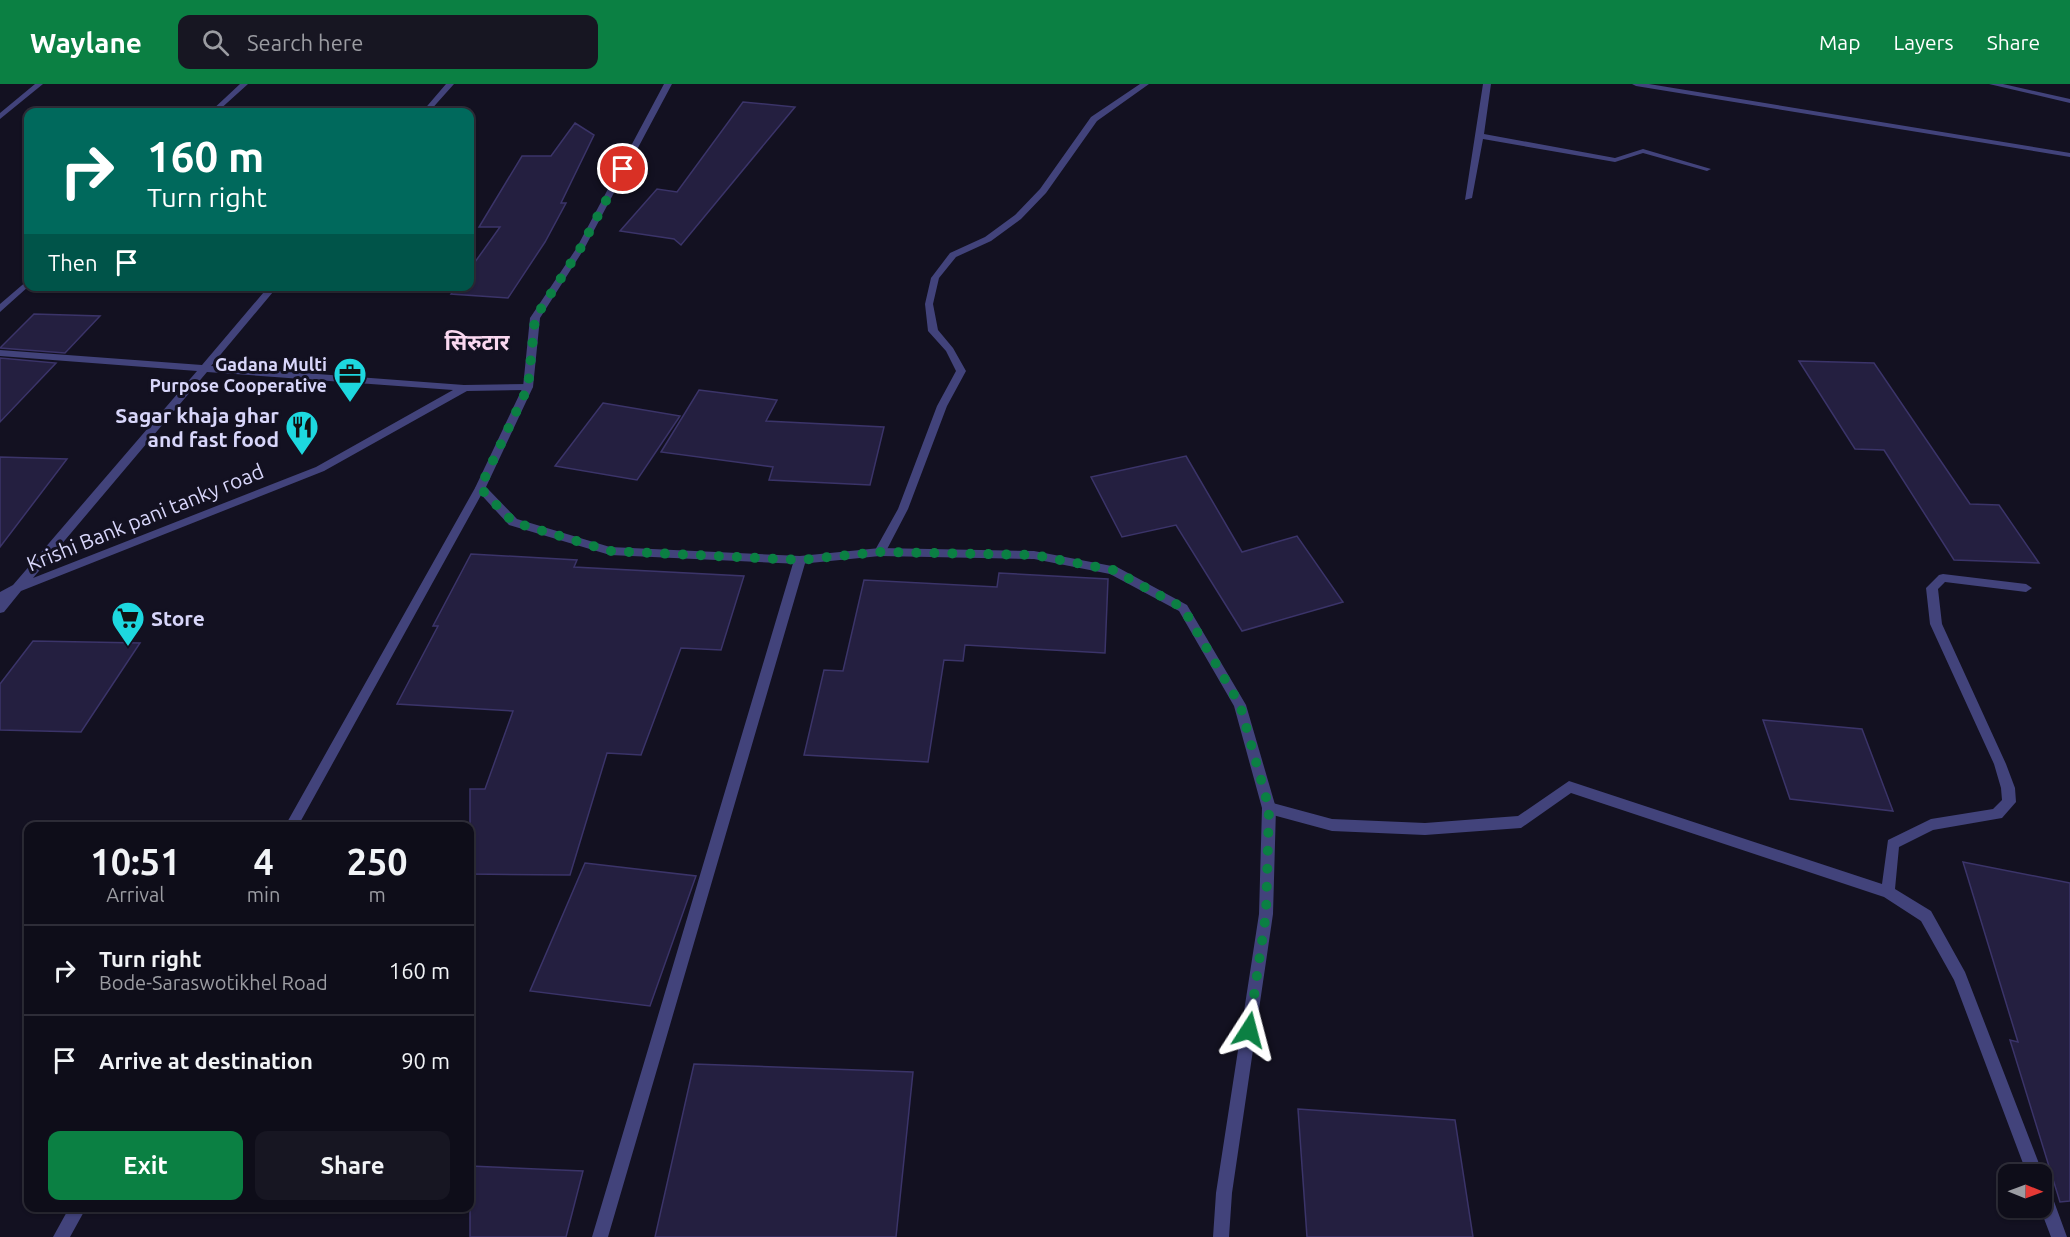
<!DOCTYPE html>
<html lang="en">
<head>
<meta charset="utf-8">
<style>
	:root { --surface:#0e0d19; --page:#171622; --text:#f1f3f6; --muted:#9b9ca2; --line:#2e2d38; --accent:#0b8043 }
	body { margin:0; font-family:Ubuntu,"Noto Sans Devanagari",sans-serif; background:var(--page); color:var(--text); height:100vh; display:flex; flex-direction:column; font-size:22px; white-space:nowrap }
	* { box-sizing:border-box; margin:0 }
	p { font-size:20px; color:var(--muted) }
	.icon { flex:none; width:33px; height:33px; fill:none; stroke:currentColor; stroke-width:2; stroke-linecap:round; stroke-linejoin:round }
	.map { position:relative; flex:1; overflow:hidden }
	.details { position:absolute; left:24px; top:738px; width:450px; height:390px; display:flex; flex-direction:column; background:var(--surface); border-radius:12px; box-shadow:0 2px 4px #0004,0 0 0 2px var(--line) }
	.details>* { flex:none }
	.banner { position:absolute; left:24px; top:24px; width:450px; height:183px; border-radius:12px; box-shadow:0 2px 4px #0004,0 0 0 2px var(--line); background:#00695c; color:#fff; overflow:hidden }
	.needle { width:39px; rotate:91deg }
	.controls { position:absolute; left:1998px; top:1080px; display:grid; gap:12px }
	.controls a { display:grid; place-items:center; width:54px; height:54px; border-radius:12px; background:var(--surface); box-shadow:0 2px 4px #0004,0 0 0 2px var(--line); font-size:30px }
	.pin { position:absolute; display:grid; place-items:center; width:51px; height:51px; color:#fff; margin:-26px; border:3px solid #fff; border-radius:50%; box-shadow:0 2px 6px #0007 }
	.me { position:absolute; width:66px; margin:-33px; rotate:9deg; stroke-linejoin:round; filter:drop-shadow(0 0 4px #0008) }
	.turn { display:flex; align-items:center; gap:21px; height:126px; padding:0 24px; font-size:27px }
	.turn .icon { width:78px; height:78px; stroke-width:2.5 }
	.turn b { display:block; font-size:42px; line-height:51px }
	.then { display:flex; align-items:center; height:57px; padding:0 24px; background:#0003; gap:12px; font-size:22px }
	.eta { display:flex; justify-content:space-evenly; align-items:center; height:102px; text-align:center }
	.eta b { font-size:36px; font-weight:600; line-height:42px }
	.cta { display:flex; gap:12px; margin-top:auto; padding:12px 24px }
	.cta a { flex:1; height:69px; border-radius:12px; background:var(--accent); color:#fff; font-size:24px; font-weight:600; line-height:69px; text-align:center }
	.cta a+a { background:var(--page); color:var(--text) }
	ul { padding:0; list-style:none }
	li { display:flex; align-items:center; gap:18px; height:90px; padding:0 24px; border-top:2px solid var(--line) }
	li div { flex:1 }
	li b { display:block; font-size:22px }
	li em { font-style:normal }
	header { display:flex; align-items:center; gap:36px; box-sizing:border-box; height:84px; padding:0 30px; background:var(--accent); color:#fff }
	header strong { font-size:28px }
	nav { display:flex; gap:33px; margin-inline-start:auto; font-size:21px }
	.search { width:420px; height:54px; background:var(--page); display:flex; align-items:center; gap:15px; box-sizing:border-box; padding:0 21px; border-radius:12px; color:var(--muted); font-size:22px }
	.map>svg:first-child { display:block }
</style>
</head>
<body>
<header>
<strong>Waylane</strong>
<div class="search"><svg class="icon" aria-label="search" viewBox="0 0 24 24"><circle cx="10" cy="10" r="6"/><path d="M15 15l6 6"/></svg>Search here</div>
<nav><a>Map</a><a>Layers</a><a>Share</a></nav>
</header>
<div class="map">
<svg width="2070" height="1153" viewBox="0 0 2070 1153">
	<rect width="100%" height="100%" fill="#131121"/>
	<path fill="#241f40" stroke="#3b3469" stroke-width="1.5" d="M743 18 795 23 681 161 674 155 620 147 657 105 677 108Z
		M575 39 594 51 561 119H566L545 158 508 214 451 210 457 202H470V185L500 143H479L522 72H551Z
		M34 230 100 232 65 269 0 264Z
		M0 274 56 279 0 338Z
		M1799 277 1874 279 1970 420 1999 421 2039 479 1954 476 1884 366 1855 365Z
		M699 306 777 316 766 337 884 343 870 401 769 396 773 383 661 368Z
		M603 319 680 332 637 396 555 382Z
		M1186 372 1242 468 1297 452 1343 518 1242 547 1176 441 1122 453 1091 393Z
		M0 373 67 375 0 463Z
		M471 470 577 476 574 483 744 492 721 566 681 564 641 671 607 669 570 791 470 790V705H485L513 627 397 620 438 542H433Z
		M999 489 1108 495 1105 569 965 561 963 577 944 576 928 678 804 671 824 586 843 587 864 496 997 503Z
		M33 557 140 559 81 648 0 646V600Z
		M1763 636 1862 645 1893 727 1790 715Z
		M1963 778 2070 799V1117L2060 1118 2010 956 2018 958Z
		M585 779 696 792 650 922 530 907Z
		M694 980 913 988 896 1153H655Z
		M1298 1025 1455 1036 1473 1153H1307Z
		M470 1082 583 1087 566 1153H470Z"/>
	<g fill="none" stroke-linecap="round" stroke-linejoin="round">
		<path fill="#42437b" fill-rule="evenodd" d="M35 0H43L0 35V29Z
			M240 0H248L217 28H210Z
			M446 0H454L429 28H422Z
			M1140 0H1149L1097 37 1046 109 1021 135 991 157 956 173 939 194 933 220 938 246 953 264 966 287 947 322 908 425 884 471H876L874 468 898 425 937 322 956 287 946 267 928 247 925 220 931 194 950 169 985 153 1015 131 1040 105 1091 33Z
			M1483 0H1491L1484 50 1615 74 1643 65 1711 85 1707 87 1643 69 1615 78 1483 55 1472 114 1465 116Z
			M1632 0H1649L2070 69V73L1636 2Z
			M1989 0H2003L2070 15V19Z
			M28 196 29 202 0 228V220Z
			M269 202H278L211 282 464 301 528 300 533 303 528 306 467 307 324 387 21 507 4 528 0 529V508L13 501 197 287 0 272V266L202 281ZM207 288 453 306 316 383 33 494Z
			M480 400 485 404 298 742H285L475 404Z
			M800 472 806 476 608 1153H592L794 476Z
			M1943 490 2026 500 2032 504 2026 508 1945 498 1938 505 1942 540 2006 680 2015 704 2016 718 2002 734 1933 746 1899 763 1895 805 1931 827 1965 888 2043 1090 2042 1094V1090H2027L1954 896 1921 837 1884 813 1571 709 1521 744 1425 751 1332 747 1269 730 1264 728 1262 724 1264 720 1269 718 1332 735 1425 739 1518 732 1569 697 1882 800 1888 756 1931 735 1993 725 2002 716 2001 704 1994 680 1930 540 1926 504 1939 491Z
			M2042 1099 2048 1101 2067 1153H2051L2040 1124H2042Z
			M69 1124H86L70 1153H53Z"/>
		<path fill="#42437b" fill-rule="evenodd" d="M664 0H672L584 165 540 234 533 303 486 403 517 435 610 463 800 472 880 464 1034 467 1117 483 1187 521 1246 621 1276 724 1273 830 1232 1109 1229 1153H1213L1216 1109 1259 830 1262 724 1234 622 1179 527 1110 490 1034 475 880 472 800 480 610 471 509 441 475 404 523 303 530 234 576 165Z"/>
	</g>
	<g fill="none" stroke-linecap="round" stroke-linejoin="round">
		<path stroke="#0b8043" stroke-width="10" stroke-dasharray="0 18" d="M623 85 580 165 535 234 528 303 480 404 513 438 610 467 800 476 880 468 1034 471 1113 486 1183 524 1240 621 1269 724 1266 830 1249 946"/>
	</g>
	<defs>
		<symbol id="office-pin" viewBox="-11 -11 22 30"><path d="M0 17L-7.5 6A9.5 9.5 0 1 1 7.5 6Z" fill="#1dd8df" stroke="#131121"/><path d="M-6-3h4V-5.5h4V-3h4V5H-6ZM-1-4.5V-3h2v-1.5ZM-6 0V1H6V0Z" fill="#111"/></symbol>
		<symbol id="restaurant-pin" viewBox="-11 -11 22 30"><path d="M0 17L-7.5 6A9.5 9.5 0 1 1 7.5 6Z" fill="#1dd8df" stroke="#131121"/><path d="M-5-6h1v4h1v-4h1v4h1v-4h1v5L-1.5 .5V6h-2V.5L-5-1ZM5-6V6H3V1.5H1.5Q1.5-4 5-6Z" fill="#111"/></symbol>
		<symbol id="supermarket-pin" viewBox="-11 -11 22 30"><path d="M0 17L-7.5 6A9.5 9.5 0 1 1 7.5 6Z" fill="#1dd8df" stroke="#131121"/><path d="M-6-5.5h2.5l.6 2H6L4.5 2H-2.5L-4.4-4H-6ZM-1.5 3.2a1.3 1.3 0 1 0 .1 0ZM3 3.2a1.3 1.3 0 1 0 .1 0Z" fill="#111"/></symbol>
	</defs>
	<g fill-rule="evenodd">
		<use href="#office-pin" x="331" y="271" width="38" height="52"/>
		<use href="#restaurant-pin" x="283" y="324" width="38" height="52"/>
		<use href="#supermarket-pin" x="109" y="515" width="38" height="52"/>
	</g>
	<g text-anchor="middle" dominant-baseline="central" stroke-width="6" stroke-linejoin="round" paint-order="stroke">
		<g font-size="18" font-weight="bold" fill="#d8d6fa" stroke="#131121" text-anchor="end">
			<text x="327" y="280">Gadana Multi<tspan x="327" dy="21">Purpose Cooperative</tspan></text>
		</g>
		<g font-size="21" font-weight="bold" fill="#d8d6fa" stroke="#131121" text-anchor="end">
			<text x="279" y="331">Sagar khaja ghar<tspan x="279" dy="24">and fast food</tspan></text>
			<text x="151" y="534" text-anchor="start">Store</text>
		</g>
		<g font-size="21" fill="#d8d6fa" stroke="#131121">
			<text transform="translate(145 433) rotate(-22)">Krishi Bank pani tanky road</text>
		</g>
		<g font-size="22" font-weight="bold" fill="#fad8f0" stroke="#131121">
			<text x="477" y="257">सिरुटार</text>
		</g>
	</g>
</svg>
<div class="controls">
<a><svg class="needle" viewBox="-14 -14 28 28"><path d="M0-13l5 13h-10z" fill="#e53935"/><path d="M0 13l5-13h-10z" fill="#9b9ca2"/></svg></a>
</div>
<div class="pin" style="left:623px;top:85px;background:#d93025"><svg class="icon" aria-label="arrive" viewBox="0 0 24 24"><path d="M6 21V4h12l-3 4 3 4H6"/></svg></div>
<svg class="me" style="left:1249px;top:946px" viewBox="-20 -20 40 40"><path d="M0-17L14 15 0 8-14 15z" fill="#0b8043" stroke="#fff" stroke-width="4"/></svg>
<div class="banner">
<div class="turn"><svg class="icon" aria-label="right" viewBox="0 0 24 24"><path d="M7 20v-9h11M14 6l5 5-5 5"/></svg><div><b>160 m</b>Turn right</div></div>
<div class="then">Then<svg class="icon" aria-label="arrive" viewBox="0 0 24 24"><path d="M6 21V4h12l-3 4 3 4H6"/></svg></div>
</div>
<section class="details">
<div class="eta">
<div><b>10:51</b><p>Arrival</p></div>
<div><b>4</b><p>min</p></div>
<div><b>250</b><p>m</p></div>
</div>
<ul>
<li><svg class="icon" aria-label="right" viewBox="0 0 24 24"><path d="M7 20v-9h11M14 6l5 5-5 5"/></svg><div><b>Turn right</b><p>Bode-Saraswotikhel Road</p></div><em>160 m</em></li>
<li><svg class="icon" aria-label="arrive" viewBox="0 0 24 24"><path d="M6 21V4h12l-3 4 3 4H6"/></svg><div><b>Arrive at destination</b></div><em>90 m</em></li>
</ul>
<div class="cta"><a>Exit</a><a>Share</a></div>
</section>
</div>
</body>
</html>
